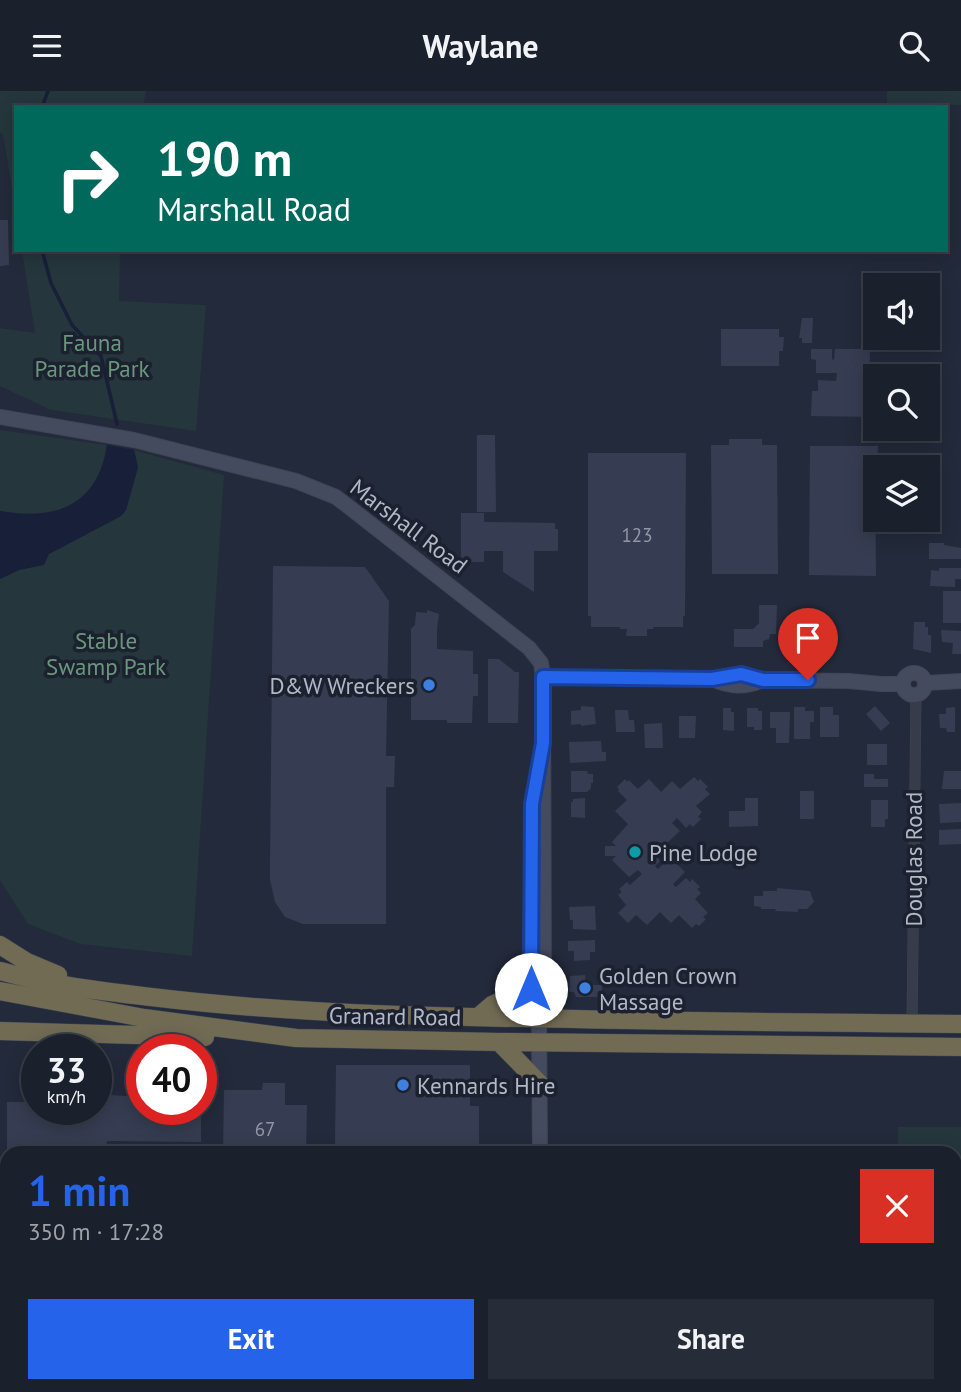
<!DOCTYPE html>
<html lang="en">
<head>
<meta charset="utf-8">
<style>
	:root { --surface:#1a202c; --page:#272d38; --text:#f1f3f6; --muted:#9fa3a9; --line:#383e48; --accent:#2563eb }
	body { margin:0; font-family:"PT Sans",sans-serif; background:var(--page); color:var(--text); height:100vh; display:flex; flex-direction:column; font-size:26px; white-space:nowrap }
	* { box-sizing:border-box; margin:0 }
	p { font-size:23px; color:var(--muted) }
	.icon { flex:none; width:38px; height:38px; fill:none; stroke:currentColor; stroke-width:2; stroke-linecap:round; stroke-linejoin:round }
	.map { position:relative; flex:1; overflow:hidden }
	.side { position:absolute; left:0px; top:1055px; width:962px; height:247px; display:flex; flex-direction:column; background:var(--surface); border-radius:21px 21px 0 0; box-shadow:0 4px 18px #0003,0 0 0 2px var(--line) }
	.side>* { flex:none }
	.hud { position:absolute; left:14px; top:14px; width:934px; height:147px; border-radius:0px; box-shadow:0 4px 18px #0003,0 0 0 2px var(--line); background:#00695c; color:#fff; overflow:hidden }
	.fabs { position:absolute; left:863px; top:182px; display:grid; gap:14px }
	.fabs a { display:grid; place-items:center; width:77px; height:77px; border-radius:0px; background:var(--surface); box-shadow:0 4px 18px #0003,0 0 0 2px var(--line); font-size:35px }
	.speed { position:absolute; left:21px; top:943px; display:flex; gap:14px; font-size:35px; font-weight:700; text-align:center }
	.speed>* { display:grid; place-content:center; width:91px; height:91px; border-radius:50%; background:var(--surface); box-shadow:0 4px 18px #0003,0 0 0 2px var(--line); line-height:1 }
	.speed small { font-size:18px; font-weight:400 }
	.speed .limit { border:10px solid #d22; background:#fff; color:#111 }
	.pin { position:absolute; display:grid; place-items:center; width:60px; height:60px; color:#fff; margin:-72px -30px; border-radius:50% 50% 50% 0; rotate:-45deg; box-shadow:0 0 7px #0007 }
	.pin .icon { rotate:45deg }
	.me { position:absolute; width:77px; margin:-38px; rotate:0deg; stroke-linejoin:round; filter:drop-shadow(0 0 5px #0008) }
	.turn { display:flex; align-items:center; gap:24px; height:147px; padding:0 28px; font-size:32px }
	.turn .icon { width:91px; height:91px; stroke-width:2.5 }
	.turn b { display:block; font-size:49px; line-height:60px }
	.round { display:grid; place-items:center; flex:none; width:74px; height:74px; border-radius:0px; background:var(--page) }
	.overview { display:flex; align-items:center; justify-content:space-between; height:119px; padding:0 28px }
	h1 { font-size:42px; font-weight:700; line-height:52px; color:var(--accent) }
	.button { display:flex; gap:14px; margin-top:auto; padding:14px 28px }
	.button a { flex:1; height:80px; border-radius:0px; background:var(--accent); color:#fff; font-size:28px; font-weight:700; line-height:80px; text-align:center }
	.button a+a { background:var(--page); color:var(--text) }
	header { display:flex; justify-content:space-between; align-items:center; height:91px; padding:0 28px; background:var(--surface); font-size:32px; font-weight:700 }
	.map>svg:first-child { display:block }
</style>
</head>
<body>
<header><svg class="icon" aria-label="menu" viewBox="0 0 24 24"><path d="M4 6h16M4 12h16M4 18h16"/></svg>Waylane<svg class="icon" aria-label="search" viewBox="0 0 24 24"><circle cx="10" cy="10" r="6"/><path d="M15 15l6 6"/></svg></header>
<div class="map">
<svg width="961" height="1301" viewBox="0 0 961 1301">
	<rect width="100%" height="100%" fill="#232a3b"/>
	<path fill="#25363c" d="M0 0H146L143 16H16V122L3 43 0 42Z
		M887 0H961V14L887 13Z
		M22 159H120L119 210 206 214 196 340 51 319 0 295V237L35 242Z
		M0 339 107 354C98 415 55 430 0 420Z
		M134 359 224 384 192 865 80 853 28 833 0 789V488L19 479 39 474 49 463 121 425 126 419 138 377Z
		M898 1036H961V1137H956V1062H898Z"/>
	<path fill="#171f39" d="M107 354 134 359 138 376 126 419 121 425 49 463 44 474 19 479 0 488V420C55 430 98 415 107 354Z"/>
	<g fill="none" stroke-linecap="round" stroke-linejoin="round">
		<path stroke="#171f39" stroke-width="3.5" d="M42 16 48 0
			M42 159 51 192 72 234 101 265 117 333"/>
	</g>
	<path fill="#363d52" d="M0 129H8L9 174 0 175Z
		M802 227H813L812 252H802V247H799Z
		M721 238H779V246H784L783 260H779V275H721Z
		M811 258H832V268L834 269 835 258H870L869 304H874L872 326 811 325 812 300H818V289L836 290 837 282H816V269L811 268Z
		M477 344H495L496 421H477Z
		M729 348H762V354H777L778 483H712L711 354H729Z
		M810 355H878L877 376H875L876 485 809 484Z
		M588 362H686L685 525H683V536H653V538H647V545H626L627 538H620V536H591V525H588Z
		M461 422H484V431L555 432V438H558V460H534V501L503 481V460H484V471H461Z
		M929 452H944V454L961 457V468H929Z
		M273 475 365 476 389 510 386 665H395L394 696H386V833H303L285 826 275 811 270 789V776Z
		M939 477H961V488H955V496L930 495 931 479 939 480Z
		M943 500H961V532H943Z
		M759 514H777L776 543H770L769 548 763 550V556H734V538H753L759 532Z
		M427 519 439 523 437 537V558L473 560V583H478V605H473L472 632H447V629H411V538L415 534 416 521 427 522Z
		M914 531H925V536H928V544H931V562L913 558Z
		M941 539 961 540V563H952L953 552 942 551Z
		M488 568H499L515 581H519L518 632H488Z
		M581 615 594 616 596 633 581 635V633L571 634V620L581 619Z
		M875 615 890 632 881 640 866 623Z
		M794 616H805V620H814V631H810V648H794Z
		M820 616H833V624H839V646H820Z
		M955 616V641H947L946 637H940L939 623H946V617Z
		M723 617H731V621H734V640L723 639Z
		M747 617H758V620H762V639H754V636H747Z
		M615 619H628L629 629H634L635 641H616Z
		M770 621H790L789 652H776V637H770Z
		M679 625H696L695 647H679Z
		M662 632 663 657H645L644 633Z
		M601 650 602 661H606V670L570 672 569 651Z
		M867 653H887V674H867Z
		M571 680H587L588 683H593V692H591V697L587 701H571Z
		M944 680H961V698H942Z
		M864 683H874V688H888V696H864Z
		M694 686 698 690 700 688 708 696 705 698 710 703 696 715 702 721 698 726 701 728 693 736 690 733 686 737 677 727 672 732 680 740 666 753 669 756 658 767 660 770 655 775 658 778 670 766 685 781 673 793 676 796 686 787 690 791 692 788 700 796 697 798 701 802 695 808 708 822 703 826 706 828 699 835 696 833 692 837 679 824 671 832 660 821 647 834 636 824 628 832 618 822 626 814 618 804 622 801 619 798 627 791 630 794 642 783 638 779 629 786 612 769 616 765H605V755H616L612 751 628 733 615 720 627 709 618 700 619 699 617 696 625 688 627 691 629 689 638 698 649 688 661 701 672 690 680 698Z
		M800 700H814V728H800Z
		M585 707V727L571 726V711H573V708Z
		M745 707H758V735L729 736V720H745Z
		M871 709H888V728H885V736H871Z
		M961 712V731L940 732 939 713Z
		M961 738V753L939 754V739Z
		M777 797 810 800 814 811 807 818H798V821L775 820 776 818H761V816L754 815V805H763V800H777Z
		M595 815 596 839 573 838V829H570L569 816Z
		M595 849V861H590V869L574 870V860H568V850Z
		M585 884 586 894H602V906H576L574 901H569L570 885Z
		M336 974H470V1015H479V1055H335Z
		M263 992H285V1014H307L306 1062H223L224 999H262Z
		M96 1003 141 1006 142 1018H201V1051L107 1050 106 1062 7 1060V1011H37V1018H96Z
		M0 1231H7V1295H192V1301H0Z
		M223 1295H304V1301H223Z"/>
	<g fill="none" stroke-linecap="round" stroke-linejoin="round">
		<defs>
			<path id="street" d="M912 932 916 604
				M956 1229H961
				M879 1301V1295"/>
			<path id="secondary" d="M0 326 134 349 296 390 336 406 349 416 529 557 541 572 543 586 544 912 539 928 540 1062
				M903 593a11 11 0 1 1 22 0a11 11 0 1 1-22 0Z
				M543 586 712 588 741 583 763 589 849 590 881 593H903
				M712 588C730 596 744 597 763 589
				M926 592 961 590
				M538 677 532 713 530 884 531 912 539 928
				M539 1301V1295"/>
			<path id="highway" d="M0 854 27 871 58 884
				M0 880C49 894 100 900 151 906 234 916 316 921 399 924 587 930 774 931 961 933
				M0 900 144 927 296 947 499 951 961 956
				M478 926 492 914 512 905 530 884
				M0 940 205 946
				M499 951 540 993"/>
		</defs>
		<use href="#street" stroke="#404554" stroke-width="11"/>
		<use href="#secondary" stroke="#404554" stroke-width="16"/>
		<use href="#highway" stroke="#3f4453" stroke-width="19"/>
		<use href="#street" stroke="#373c4b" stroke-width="10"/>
		<use href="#secondary" stroke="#454b5e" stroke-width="14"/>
		<use href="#highway" stroke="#716b54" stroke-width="18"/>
	</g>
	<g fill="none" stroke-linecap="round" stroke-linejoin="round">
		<defs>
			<path id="route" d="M531 898 532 713 543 652V586L712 588 741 583 763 589H808"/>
		</defs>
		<use href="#route" stroke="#184099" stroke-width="18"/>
		<use href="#route" stroke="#2563eb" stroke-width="12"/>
	</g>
	<g fill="#3f7fe0" stroke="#1c2130" stroke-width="2.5">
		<circle cx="429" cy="594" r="7"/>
		<circle cx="585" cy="897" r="7"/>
		<circle cx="403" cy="994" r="7"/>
	</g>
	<circle fill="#0f9aa8" stroke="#1c2130" stroke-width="2.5" cx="635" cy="761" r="7"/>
	<g text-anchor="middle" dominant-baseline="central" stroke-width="7" stroke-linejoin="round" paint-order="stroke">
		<g font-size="19" fill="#9296a8">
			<text x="637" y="444">123</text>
			<text x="265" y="1038">67</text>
		</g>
		<g font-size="23" fill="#6a977c" stroke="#1c2130">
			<text x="92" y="251">Fauna<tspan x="92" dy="26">Parade Park</tspan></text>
			<text x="106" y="549">Stable<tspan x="106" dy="26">Swamp Park</tspan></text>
		</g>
		<g font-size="23" fill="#b3b7c7" stroke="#1c2130">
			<text transform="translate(409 435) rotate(37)">Marshall Road</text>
			<text transform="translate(913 768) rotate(-90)">Douglas Road</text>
			<text transform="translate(395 925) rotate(1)">Granard Road</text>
		</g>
		<g font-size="23" fill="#b3b7c7" stroke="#1c2130" text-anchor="start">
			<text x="415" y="594" text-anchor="end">D&amp;W Wreckers</text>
			<text x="649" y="761">Pine Lodge</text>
			<text x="599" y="884">Golden Crown<tspan x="599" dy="26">Massage</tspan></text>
			<text x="417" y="994">Kennards Hire</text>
		</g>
	</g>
</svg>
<div class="fabs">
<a><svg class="icon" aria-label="sound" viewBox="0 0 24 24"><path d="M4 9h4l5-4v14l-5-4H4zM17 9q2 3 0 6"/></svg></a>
<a><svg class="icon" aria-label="search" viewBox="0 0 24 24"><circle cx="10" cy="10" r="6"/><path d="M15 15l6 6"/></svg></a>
<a><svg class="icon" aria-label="layers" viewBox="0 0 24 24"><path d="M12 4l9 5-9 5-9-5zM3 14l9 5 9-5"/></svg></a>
</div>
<div class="speed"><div>33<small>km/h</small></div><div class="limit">40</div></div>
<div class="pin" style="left:808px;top:589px;background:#d93025"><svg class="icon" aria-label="arrive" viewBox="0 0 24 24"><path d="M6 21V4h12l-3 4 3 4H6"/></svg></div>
<svg class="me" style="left:531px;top:898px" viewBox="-20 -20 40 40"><circle r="19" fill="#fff"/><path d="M0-13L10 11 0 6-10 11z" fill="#2563eb"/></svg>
<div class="hud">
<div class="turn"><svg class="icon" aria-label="right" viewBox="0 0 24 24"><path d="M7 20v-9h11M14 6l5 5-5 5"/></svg><div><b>190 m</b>Marshall Road</div></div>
</div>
<section class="side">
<div class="overview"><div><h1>1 min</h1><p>350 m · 17:28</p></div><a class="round" style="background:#d93025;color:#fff"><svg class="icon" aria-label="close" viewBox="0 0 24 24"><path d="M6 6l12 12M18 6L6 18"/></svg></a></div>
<div class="button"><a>Exit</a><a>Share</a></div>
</section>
</div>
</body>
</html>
